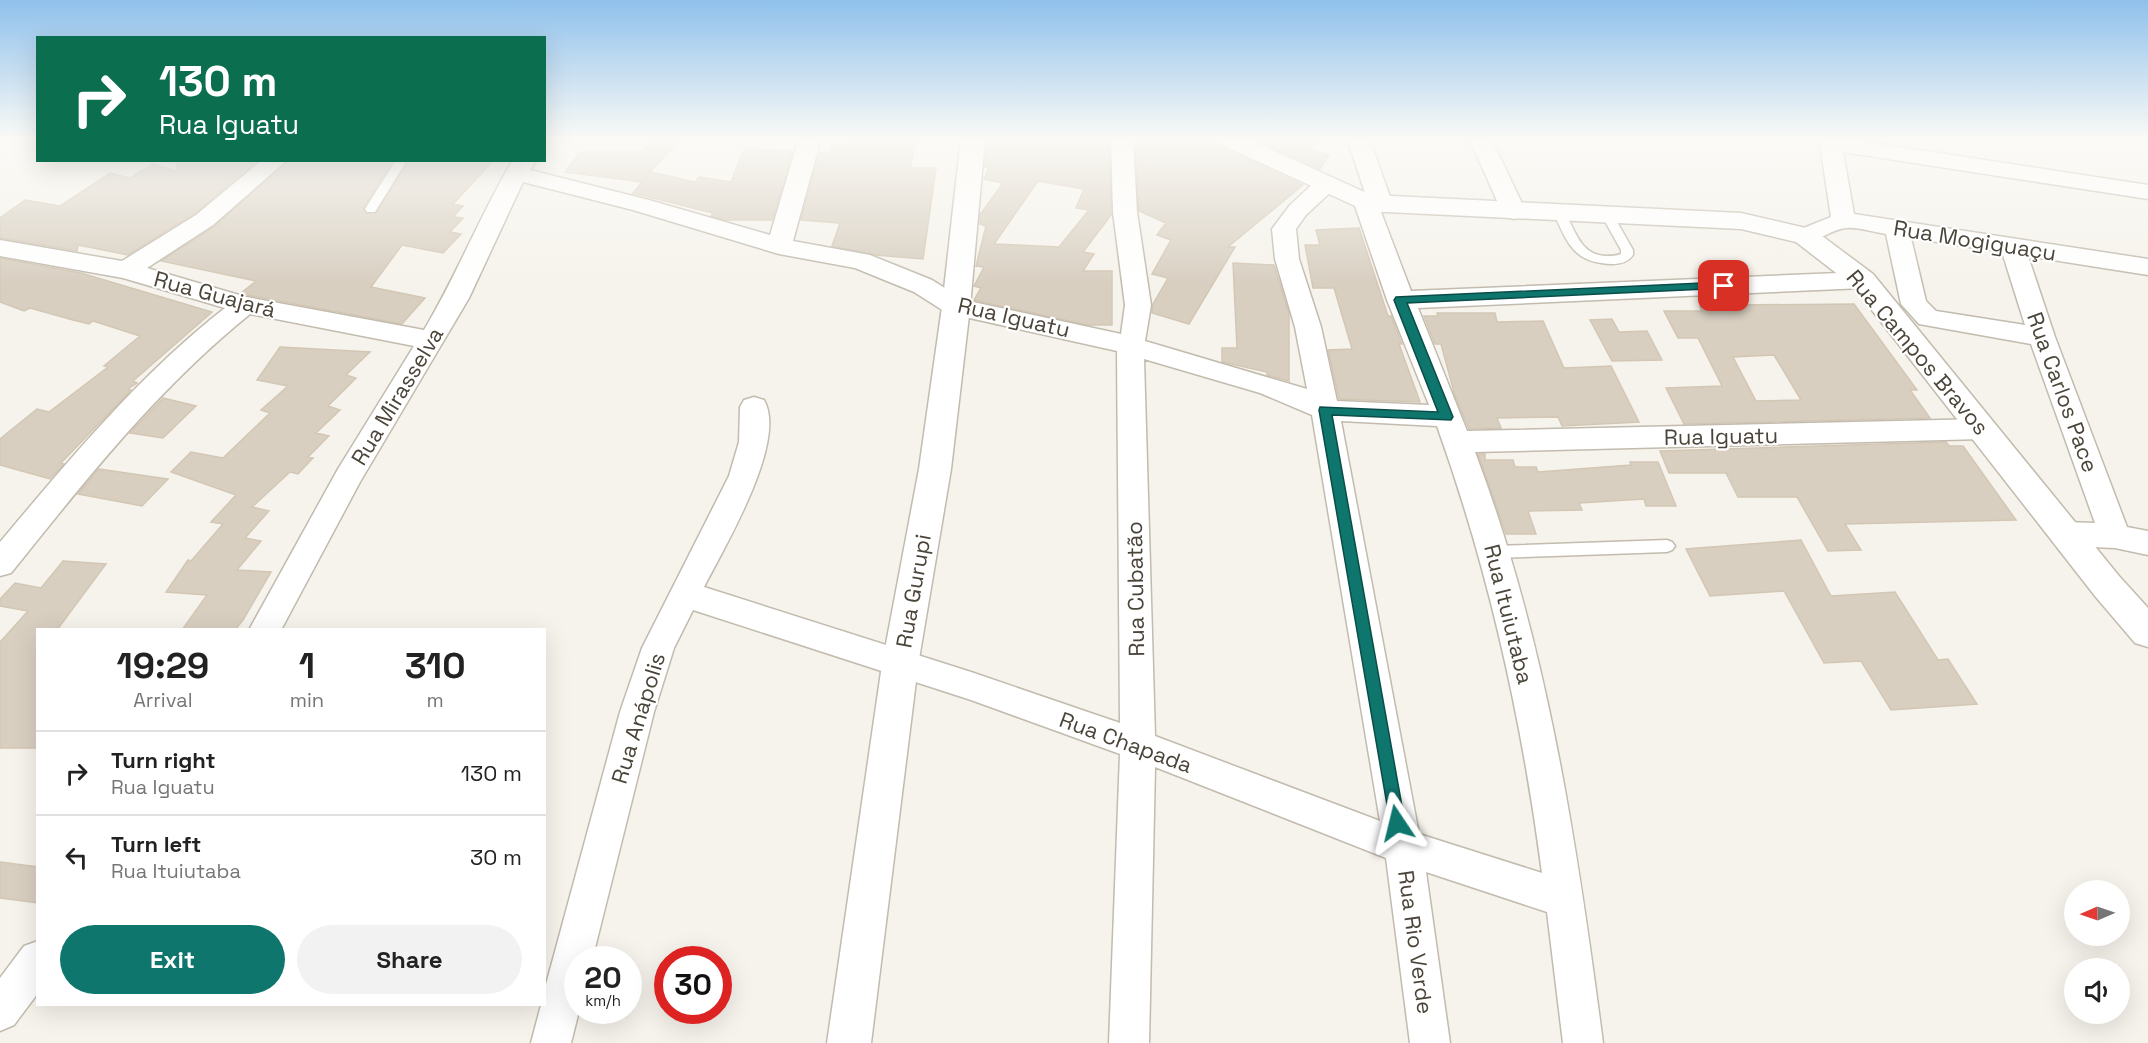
<!DOCTYPE html>
<html lang="en">
<head>
<meta charset="utf-8">
<style>
	:root { --surface:#fff; --page:#f2f2f2; --text:#222; --muted:#767676; --line:#e0e0e0; --accent:#0f766e }
	body { margin:0; font-family:"Space Grotesk",sans-serif; background:var(--page); color:var(--text); height:100vh; display:flex; flex-direction:column; font-size:22px; white-space:nowrap }
	* { box-sizing:border-box; margin:0 }
	p { font-size:20px; color:var(--muted) }
	.icon { flex:none; width:33px; height:33px; fill:none; stroke:currentColor; stroke-width:2; stroke-linecap:round; stroke-linejoin:round }
	.map { position:relative; flex:1; overflow:hidden }
	.side { position:absolute; left:36px; top:628px; width:510px; height:378px; display:flex; flex-direction:column; background:var(--surface); border-radius:0px; box-shadow:0 6px 24px #0002 }
	.side>* { flex:none }
	.hud { position:absolute; left:36px; top:36px; width:510px; height:126px; border-radius:0px; box-shadow:0 6px 24px #0002; background:#0b6e4f; color:#fff; overflow:hidden }
	.needle { width:39px; rotate:268deg }
	.buttons { position:absolute; left:2064px; top:880px; display:grid; gap:12px }
	.buttons a { display:grid; place-items:center; width:66px; height:66px; border-radius:50%; background:var(--surface); box-shadow:0 6px 24px #0002; font-size:30px }
	.speed { position:absolute; left:564px; top:946px; display:flex; gap:12px; font-size:30px; font-weight:700; text-align:center }
	.speed>* { display:grid; place-content:center; width:78px; height:78px; border-radius:50%; background:var(--surface); box-shadow:0 6px 24px #0002; line-height:1 }
	.speed small { font-size:15px; font-weight:400 }
	.speed .limit { border:9px solid #d22; background:#fff; color:#111 }
	.pin { position:absolute; display:grid; place-items:center; width:51px; height:51px; color:#fff; margin:-26px; border-radius:12px; box-shadow:0 3px 9px #0006 }
	.me { position:absolute; width:66px; margin:-33px; rotate:350deg; stroke-linejoin:round; filter:drop-shadow(0 0 4px #0008) }
	.turn { display:flex; align-items:center; gap:21px; height:126px; padding:0 24px; font-size:27px }
	.turn .icon { width:78px; height:78px; stroke-width:2.5 }
	.turn b { display:block; font-size:42px; line-height:51px }
	.eta { display:flex; justify-content:space-evenly; align-items:center; height:102px; text-align:center }
	.eta b { font-size:36px; font-weight:700; line-height:42px }
	.primary-button { display:flex; gap:12px; margin-top:auto; padding:12px 24px }
	.primary-button a { flex:1; height:69px; border-radius:36px; background:var(--accent); color:#fff; font-size:24px; font-weight:700; line-height:69px; text-align:center }
	.primary-button a+a { background:var(--page); color:var(--text) }
	ul { padding:0; list-style:none }
	li { display:flex; align-items:center; gap:18px; height:84px; padding:0 24px; border-top:2px solid var(--line) }
	li div { flex:1 }
	li b { display:block; font-size:22px }
	li em { font-style:normal }
	.map>svg:first-child { display:block }
</style>
</head>
<body>
<div class="map">
<svg width="2148" height="1043" viewBox="0 0 2148 1043">
	<rect width="100%" height="100%" fill="#f6f3ec"/>
	<path fill="#d8cfc1" stroke="#d3c7b4" stroke-width="1.5" fill-rule="evenodd" d="M655 138H681L650 172 695 182 699 177 731 182 744 149 793 151 772 220H726L711 216 713 213 633 193 648 175 642 182 565 172 580 152H642Z
		M847 138H917L910 168H936L923 259 875 255 832 246 840 223 801 220 819 153H830L832 145 846 146Z
		M992 138H1109L1111 215 1083 252 1094 254 1083 271H1112V325H1088L974 300 981 288 974 286 984 267 976 266 986 226 980 224V215L1003 183 984 179 989 167H985L986 152ZM1038 181 1084 189 1076 208 1089 210 1059 247 994 244Z
		M1135 138H1213L1217 145 1303 185 1228 247H1235L1189 324 1152 313 1153 304 1168 278 1152 274 1171 240 1157 235 1166 223 1139 211Z
		M1251 138H1321L1309 149 1329 155 1320 169Z
		M177 160H258L195 213 128 255 78 245 77 251 0 238V218L25 200 60 206 110 173 130 178 153 164 176 171Z
		M289 160H393L363 208 367 214 377 213 409 160H494L453 204 463 206 453 217 463 218 450 232 461 234 443 253 402 245 371 287 425 298 402 324 247 295 241 293 256 281 161 261 214 227Z
		M1359 228 1388 316H1391L1402 344H1399L1420 402 1339 399 1328 350 1352 349 1334 288H1313L1305 245H1320L1316 230Z
		M0 258 81 273 212 312 133 381 137 383 128 389 131 390 61 463 64 464 50 479 0 465V439L37 409 49 412 108 367 104 366 140 336 93 321 89 324 73 320 30 308 24 311 0 302Z
		M1233 263 1274 265 1289 313V381L1267 375V372L1222 362V348H1237Z
		M1854 304 1917 390H1910L1930 418 1684 424 1666 388 1722 386 1698 338H1678L1664 311H1702L1700 307 1735 305ZM1774 355 1801 400 1756 401 1733 357Z
		M1437 313H1495L1497 322 1543 321 1564 368 1611 366 1639 422 1562 426 1558 417 1497 418 1501 428 1469 429 1455 396 1441 344H1435L1424 316H1438Z
		M1612 319 1619 332 1647 331 1662 360 1612 361 1590 320Z
		M280 347 370 352 346 375 356 378 328 406 340 410 316 433 329 436 308 457 313 458 298 474 290 472 252 507 269 511 245 538 261 541 237 570 271 572 243 620 235 630H182L207 595 166 592 188 560 191 561 223 524 211 522 236 495 171 472 191 452 223 458 270 413 261 410 288 386 257 380Z
		M163 398 196 406 163 438 130 433Z
		M1946 442 1949 446H1963L2016 520 1845 524 1861 550 1828 551 1797 497H1738L1726 473H1669L1660 451Z
		M1478 454H1485V460H1513L1515 467H1536L1538 472 1631 465 1630 462H1658L1676 506H1646L1644 499 1579 503 1582 510 1528 511 1536 534H1506Z
		M99 469 168 479 142 506 78 494Z
		M1801 540 1831 596 1895 592 1938 660 1948 659 1977 704 1891 710 1861 661 1824 663 1784 591 1710 596 1686 549Z
		M63 561 106 564 57 630H38V748H0V642L28 611 0 606V599L15 583 41 588Z
		M0 862 38 867V903L0 898Z"/>
	<g fill="none" stroke-linecap="round" stroke-linejoin="round">
		<defs>
			<path id="service" d="M396 160H407L375 212H367L365 209Z
				M1560 210 1564 211C1576 231 1580 255 1606 256 1612 256 1616 256 1621 254V250L1602 216 1608 212 1612 213 1633 250V255C1628 262 1621 264 1612 264 1574 263 1568 244 1554 214Z
				M1667 540 1672 542 1675 546 1672 550 1667 552 1494 558 1489 556 1486 552 1489 548 1494 546Z"/>
			<path id="minor" d="M799 138H821L793 241 870 255 932 280 964 300 1121 334 1125 305 1113 212 1111 138H1133L1137 212 1151 305 1145 341 1307 389 1295 327 1275 259 1272 229 1290 205 1317 180H1333L1337 185 1333 190 1306 215 1296 229 1299 259 1321 327 1337 401 1429 405 1387 300 1354 203 1358 198 1366 196 1347 138H1369L1393 205 1389 210 1381 212 1411 291 1863 272 1872 274 1875 280 1872 286 1863 288 1418 308 1467 431 1983 419 1993 422 1997 429 1993 436 1983 439 1475 452C1547 642 1577 843 1603 1043H1563L1547 912 1426 872 1450 1043H1410L1386 858 1155 767 1149 1043H1109L1120 754 971 700 693 610 674 648 654 712 592 960H578L579 1011 571 1043H531L541 1005H544V992L620 712 642 648 729 476 739 442 740 407 744 400 754 397 764 400C788 441 724 548 704 587L971 672 1120 723 1117 351 947 313 914 292 855 268 779 254 633 210 523 182 469 298 360 482 281 630H249L338 469 414 346 250 314C157 389 85 481 11 573L0 576V542C70 459 139 375 225 308L123 278 0 256V240L122 261 196 215 262 160H287L213 225 147 268 246 297 424 330C457 275 480 215 513 160H536L530 170 649 200 770 235ZM1144 359 1260 393 1312 415 1380 821 1155 736ZM1341 421 1437 426C1489 571 1522 720 1542 873L1419 834Z
				M1469 138H1491L1526 212 1522 217 1514 219 1506 217 1502 212Z
				M1819 138H1841L2148 185V199L1843 152 1854 214 2148 259V275L2028 256 2055 337 2127 527 2148 531V555L2115 548 2066 546 2055 542 2051 534 2055 526 2066 522 2095 523 2031 344 1919 324 1901 304 1886 234C1873 232 1859 227 1847 228 1829 229 1816 246 1796 241L1793 236 1796 231 1831 217ZM1911 238 2002 252 2025 325 1936 311 1926 301Z
				M38 941V993L14 1025 0 1031V978L24 946Z"/>
			<path id="tertiary" d="M961 138H985L970 307 951 469 918 665 871 1043H827L882 665 919 469 942 307Z
				M1215 138H1246L1371 195 1741 213 1814 230 1873 274 2119 576 2148 608V647L2135 643 2095 596 1853 286 1796 242 1741 229 1366 211 1218 143Z"/>
		</defs>
		<use href="#service" stroke="#c2bbae" stroke-width="3"/>
		<use href="#minor" stroke="#c2bbae" stroke-width="3"/>
		<use href="#tertiary" stroke="#c2bbae" stroke-width="3"/>
		<use href="#service" fill="#fff" fill-rule="evenodd"/>
		<use href="#minor" fill="#fff" fill-rule="evenodd"/>
		<use href="#tertiary" fill="#fff" fill-rule="evenodd"/>
	</g>
	<linearGradient id="sky" x2="0" y2="1"><stop stop-color="#8fc1ec"/><stop offset="0.49" stop-color="#fbfaf6"/><stop offset="1" stop-color="#fbfaf6" stop-opacity="0"/></linearGradient>
	<rect width="2148" height="284" fill="url(#sky)"/>
	<path fill="#0f766e" stroke="#0a4d48" stroke-width="1.5" d="M1724 282 1730 286 1728 288 1407 303 1453 417 1451 420 1332 415 1405 823 1403 828 1397 831 1391 828 1319 410 1320 407 1438 412 1394 300 1396 297Z"/>
	<g text-anchor="middle" dominant-baseline="central" stroke-width="4.5" stroke-linejoin="round" paint-order="stroke">
		<g font-size="22" fill="#4b4439" stroke="#fff">
			<text transform="translate(1975 240) rotate(9)">Rua Mogiguaçu</text>
			<text transform="translate(215 294) rotate(15)">Rua Guajará</text>
			<text transform="translate(1014 317) rotate(13)">Rua Iguatu</text>
			<text transform="translate(1918 352) rotate(50)">Rua Campos Bravos</text>
			<text transform="translate(2063 392) rotate(70)">Rua Carlos Pace</text>
			<text transform="translate(397 396) rotate(-59)">Rua Mirasselva</text>
			<text transform="translate(1721 436) rotate(-1)">Rua Iguatu</text>
			<text transform="translate(1135 589) rotate(-91)">Rua Cubatão</text>
			<text transform="translate(913 591) rotate(-80)">Rua Gurupi</text>
			<text transform="translate(1509 614) rotate(76)">Rua Ituiutaba</text>
			<text transform="translate(638 718) rotate(-73)">Rua Anápolis</text>
			<text transform="translate(1126 742) rotate(20)">Rua Chapada</text>
			<text transform="translate(1416 942) rotate(82)">Rua Rio Verde</text>
		</g>
	</g>
</svg>
<div class="buttons">
<a><svg class="needle" viewBox="-14 -14 28 28"><path d="M0-13l5 13h-10z" fill="#e53935"/><path d="M0 13l5-13h-10z" fill="#767676"/></svg></a>
<a><svg class="icon" aria-label="sound" viewBox="0 0 24 24"><path d="M4 9h4l5-4v14l-5-4H4zM17 9q2 3 0 6"/></svg></a>
</div>
<div class="speed"><div>20<small>km/h</small></div><div class="limit">30</div></div>
<div class="pin" style="left:1724px;top:286px;background:#d93025"><svg class="icon" aria-label="arrive" viewBox="0 0 24 24"><path d="M6 21V4h12l-3 4 3 4H6"/></svg></div>
<svg class="me" style="left:1397px;top:823px" viewBox="-20 -20 40 40"><path d="M0-17L14 15 0 8-14 15z" fill="#0f766e" stroke="#fff" stroke-width="4"/></svg>
<div class="hud">
<div class="turn"><svg class="icon" aria-label="right" viewBox="0 0 24 24"><path d="M7 20v-9h11M14 6l5 5-5 5"/></svg><div><b>130 m</b>Rua Iguatu</div></div>
</div>
<section class="side">
<div class="eta">
<div><b>19:29</b><p>Arrival</p></div>
<div><b>1</b><p>min</p></div>
<div><b>310</b><p>m</p></div>
</div>
<ul>
<li><svg class="icon" aria-label="right" viewBox="0 0 24 24"><path d="M7 20v-9h11M14 6l5 5-5 5"/></svg><div><b>Turn right</b><p>Rua Iguatu</p></div><em>130 m</em></li>
<li><svg class="icon" aria-label="left" viewBox="0 0 24 24"><path d="M17 20v-9H6M10 6l-5 5 5 5"/></svg><div><b>Turn left</b><p>Rua Ituiutaba</p></div><em>30 m</em></li>
</ul>
<div class="primary-button"><a>Exit</a><a>Share</a></div>
</section>
</div>
</body>
</html>
